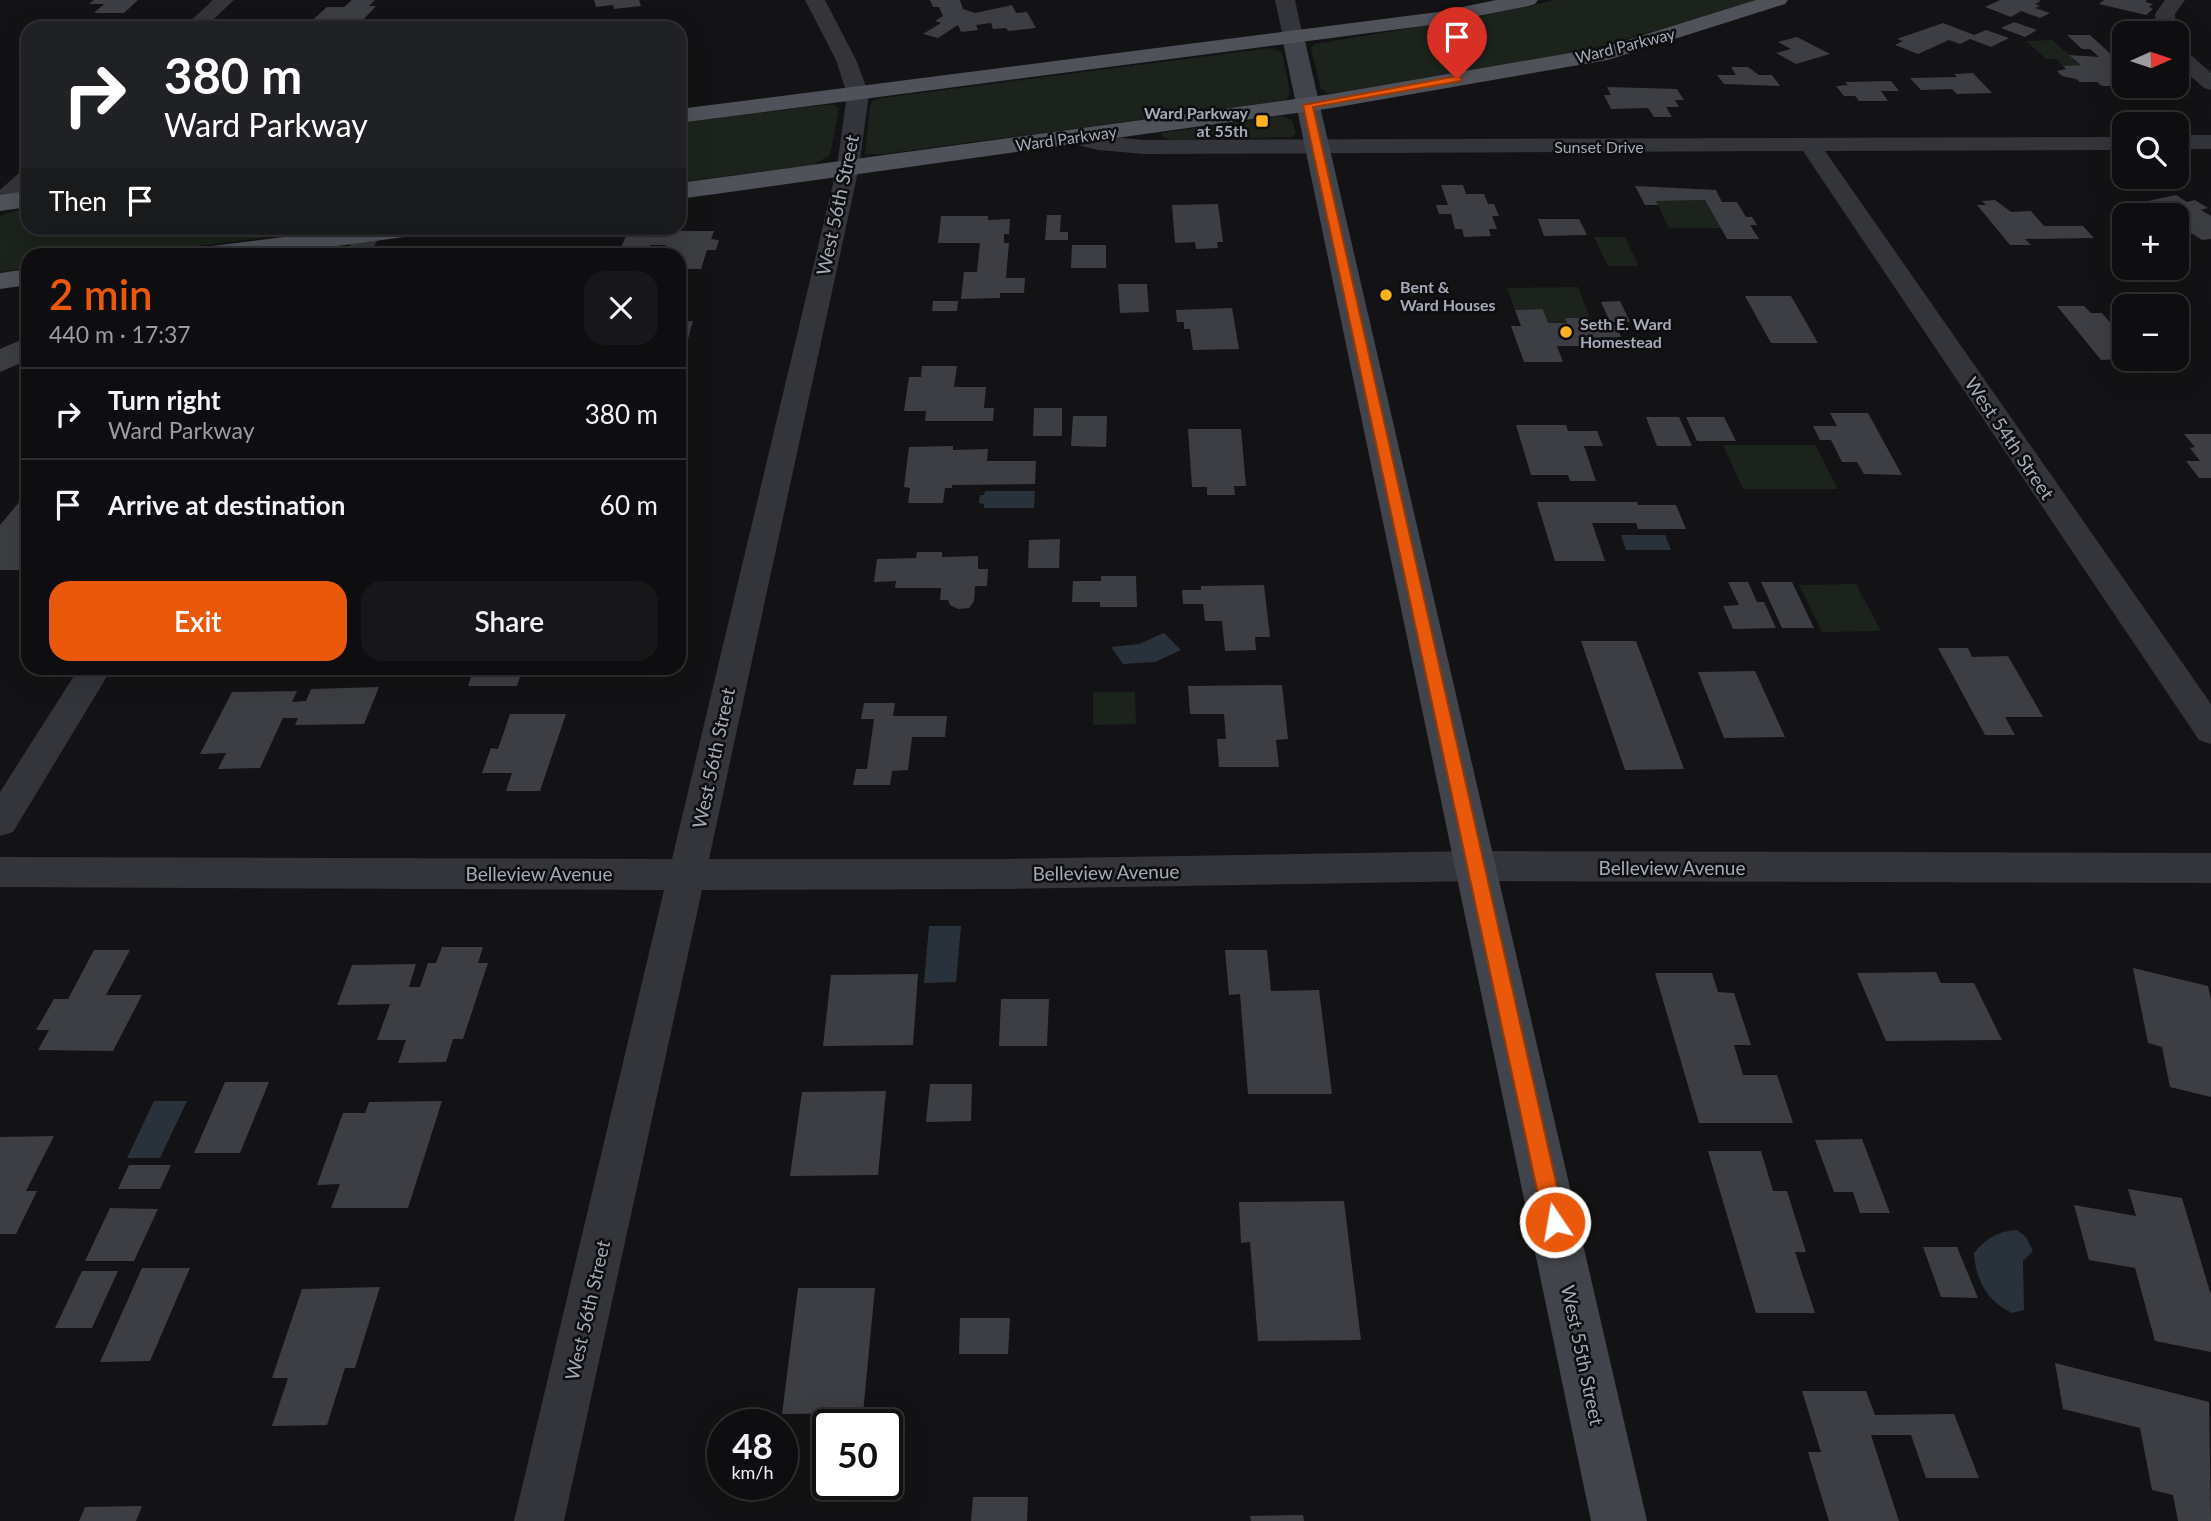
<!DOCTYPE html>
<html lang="en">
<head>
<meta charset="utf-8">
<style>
	:root { --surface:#0e0e10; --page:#171719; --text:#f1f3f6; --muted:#9b9c9f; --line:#2e2e30; --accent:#ea580c }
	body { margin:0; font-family:Lato,sans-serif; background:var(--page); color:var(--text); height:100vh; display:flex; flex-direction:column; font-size:26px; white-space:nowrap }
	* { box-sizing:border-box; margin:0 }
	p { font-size:23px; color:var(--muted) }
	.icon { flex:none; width:38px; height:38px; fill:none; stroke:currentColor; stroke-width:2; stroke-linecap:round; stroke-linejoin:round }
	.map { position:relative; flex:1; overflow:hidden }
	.details { position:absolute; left:21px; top:248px; width:665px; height:427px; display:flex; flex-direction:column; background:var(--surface); border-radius:21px; box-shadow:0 7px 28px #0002,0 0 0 2px var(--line) }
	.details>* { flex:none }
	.hud { position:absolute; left:21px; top:21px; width:665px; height:214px; border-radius:21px; box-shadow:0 7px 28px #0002,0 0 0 2px var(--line); background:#202124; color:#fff; overflow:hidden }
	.needle { width:46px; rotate:87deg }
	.fabs { position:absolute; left:2112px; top:21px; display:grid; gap:14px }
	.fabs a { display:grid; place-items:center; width:77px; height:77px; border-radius:14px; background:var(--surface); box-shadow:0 7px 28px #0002,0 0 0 2px var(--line); font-size:35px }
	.speed { position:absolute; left:707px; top:1409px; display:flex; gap:14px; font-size:35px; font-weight:700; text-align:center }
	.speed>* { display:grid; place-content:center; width:91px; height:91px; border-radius:50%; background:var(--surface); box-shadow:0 7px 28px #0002,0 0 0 2px var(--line); line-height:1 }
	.speed small { font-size:18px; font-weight:400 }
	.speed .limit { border:4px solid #111; border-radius:10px; background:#fff; color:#111 }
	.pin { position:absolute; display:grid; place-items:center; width:60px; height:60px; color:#fff; margin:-72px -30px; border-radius:50% 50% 50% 0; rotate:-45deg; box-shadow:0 0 7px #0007 }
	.pin .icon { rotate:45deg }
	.me { position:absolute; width:77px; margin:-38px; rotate:348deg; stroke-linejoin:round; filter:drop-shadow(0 0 5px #0008) }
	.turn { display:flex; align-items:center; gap:24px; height:147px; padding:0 28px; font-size:32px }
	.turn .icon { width:91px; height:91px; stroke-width:2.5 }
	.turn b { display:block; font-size:49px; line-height:60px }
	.then { display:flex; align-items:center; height:66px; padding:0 28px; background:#0003; gap:14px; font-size:26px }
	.round { display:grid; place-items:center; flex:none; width:74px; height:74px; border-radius:21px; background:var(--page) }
	.overview { display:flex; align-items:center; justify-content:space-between; height:119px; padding:0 28px }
	h1 { font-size:42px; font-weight:600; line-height:52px; color:var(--accent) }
	.cta { display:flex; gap:14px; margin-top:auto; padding:14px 28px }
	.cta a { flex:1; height:80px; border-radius:21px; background:var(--accent); color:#fff; font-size:28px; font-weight:600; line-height:80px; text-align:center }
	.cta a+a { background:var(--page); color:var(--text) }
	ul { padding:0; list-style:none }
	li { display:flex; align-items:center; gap:21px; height:91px; padding:0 28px; border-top:2px solid var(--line) }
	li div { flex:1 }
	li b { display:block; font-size:26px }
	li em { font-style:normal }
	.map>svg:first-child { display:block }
</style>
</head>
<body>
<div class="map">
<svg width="2211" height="1521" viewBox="0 0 2211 1521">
	<rect width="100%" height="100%" fill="#131315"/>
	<path fill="#1b231c" d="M1555 0H1762L1600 47 1526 63 1340 93 1330 94 1321 89 1311 48 1315 44 1477 17Z
		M2052 40 2081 65 2063 66 2056 59H2046L2026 41Z
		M1270 48 1282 52 1290 93 1286 100 883 154H865L870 106 873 101 882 98Z
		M824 105H834L839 108 830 155 813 165 679 182V123Z
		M1281 116 1292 120 1296 134 1290 137 1175 140 1163 138 1161 133Z
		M1705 200 1721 228H1669L1656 201Z
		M28 206V228H344L124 255 28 256V268L0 272V216Z
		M1594 237H1625L1639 266H1608Z
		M1578 287 1590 318H1566L1567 323H1548L1543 309 1515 310 1507 288Z
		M1723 445H1815L1838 489H1743Z
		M1856 584 1881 631 1822 632 1799 585Z
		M1093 692H1135L1136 724 1093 725Z"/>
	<path fill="#29323a" d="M985 491H1035L1034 508H984V504L979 503 980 495H984Z
		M1621 535H1665L1671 550H1626Z
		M1164 633 1181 650 1155 662 1123 664 1111 647 1139 644Z
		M929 926H961L956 982 924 983Z
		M154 1101H187L160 1158H127Z
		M2017 1230 2026 1237 2033 1251 2023 1261 2024 1310 2012 1313C1987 1301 1976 1281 1974 1253 1985 1239 1998 1231 2017 1230Z"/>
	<path fill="#3d3e43" d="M94 0H138L124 13H94L104 4H89Z
		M352 0H375L369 6H376L363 20 349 19 341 28 306 26 327 7H344Z
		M594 0H639L641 6 614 9 613 5 596 7Z
		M930 0H960L963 9 975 13 1012 5 1016 13 1027 12 1036 28 1008 31 1006 28 993 29 991 23 976 25 978 30 961 32 958 25 938 38 923 34 941 23 935 21 943 16 939 7H933Z
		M2000 0H2038L2041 1 2035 4 2040 6 2035 8 2050 13 2040 18 2021 11 2011 17 1985 7Z
		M2104 0H2147L2145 2 2153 4 2149 7 2153 9 2146 15 2099 4Z
		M507 20 508 28H483V23Z
		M2014 22 2037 30 2025 37 2001 28Z
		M1943 23 1974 35 1986 30 2009 38 1991 47 1970 39 1960 44 1949 40 1918 54 1895 45 1903 41 1897 39Z
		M2067 35H2090L2124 66V86H2102L2097 82H2080L2076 79 2062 76 2057 71 2066 69 2063 66 2081 65 2069 55 2099 57 2090 49H2082Z
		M1797 37 1830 54 1796 64 1776 53 1791 49 1778 42Z
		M1731 67H1748L1759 75H1772L1780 86 1724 84 1717 75H1736Z
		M1973 73 1992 93 1957 94 1952 89 1921 90 1910 78 1957 77 1954 74Z
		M1891 81 1899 91H1881L1888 101H1859L1855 96H1844L1836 86 1848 85 1845 82Z
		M1607 87 1677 89 1684 100H1675L1679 107H1666L1672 117H1654L1648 108 1611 109 1604 95H1611Z
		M1441 185H1463L1466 194H1484L1488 204H1494L1499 216H1492L1497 229H1489L1491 236 1464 237 1462 229H1455L1451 214H1439L1436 205H1448Z
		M1635 186 1716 190 1722 202H1737L1746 217H1752L1757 225H1750L1759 239H1727L1705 200 1656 201 1658 205H1645Z
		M2176 195 2187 202 2195 200 2208 208 2201 210 2211 216V239L2202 240 2183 228 2177 230V215H2165L2143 202Z
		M1995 200 2011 212 2031 211 2044 226H2083L2094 238 2025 239 2031 245H2010L1977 205H1986L1982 201Z
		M1218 204 1223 242H1217L1218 248 1196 249 1195 242 1175 243 1172 205Z
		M1047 215H1061L1060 232H1068V240H1045Z
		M941 216H988V220L1010 219 1009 234H1004V243H1009L1006 278H1025L1024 293H1000V298L961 299 964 272H977L980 243H938Z
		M1538 219H1579L1587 235 1544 236Z
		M628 231H714L711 239 719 240 716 250H707L701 269H679V256H663L666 245H650L648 250H620Z
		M1072 245H1106V268H1071Z
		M1118 284H1147L1149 312 1120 313Z
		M1745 296H1791L1818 343H1771Z
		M933 301H958L957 311H932Z
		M1620 301 1630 322H1610L1601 302Z
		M2057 306H2084L2091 313H2102L2114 327H2124V351H2113L2119 359 2101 360Z
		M1232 308 1239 349 1193 350 1190 329H1184V322H1177L1176 310Z
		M1543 309 1548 323H1567L1565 318H1590L1594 325H1616L1621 337 1579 338 1582 346H1557L1563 362H1524L1511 326H1521L1515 310Z
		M693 321 680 367 679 366V322Z
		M28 337V360L0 372V349Z
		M922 366H957L954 387H986L984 408H994L993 421H925L926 411H904L909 377H921Z
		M1034 408H1062V436H1033Z
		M1830 413H1868L1902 475 1864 474 1857 462H1842L1831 440H1820L1813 426H1837Z
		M1073 416H1107L1106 447 1071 446Z
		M1646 417H1679L1692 446H1657Z
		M1686 417H1724L1736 441H1697Z
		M1516 425H1566L1568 431H1597L1603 446H1584L1596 481H1570L1568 475H1531Z
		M1188 429H1241L1246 486H1234L1235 495H1207V487H1192Z
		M2184 434H2211V478H2199L2186 461H2200L2190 448 2195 447Z
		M953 446V450L988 449 987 461H1036L1035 484 952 485V488H945L943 503H908L910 488 904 487 909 447Z
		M21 500H28V556L19 570H0V525Z
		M1537 502H1637L1638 505H1676L1686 529H1638L1636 523H1592L1605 561H1555Z
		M1060 539 1059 568H1028L1029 540Z
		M917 552H942V557L978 556V569H988L987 586H975L974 601 969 608 958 609 950 605 948 600H940L941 588H895L896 581 874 582 877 559 916 558Z
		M1101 576H1136L1137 607H1100V602H1072L1073 581H1101Z
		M1728 582H1748L1757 602H1764L1776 628 1733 629 1723 606 1739 605Z
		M1761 582H1792L1814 628H1782Z
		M1264 585 1270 637H1255L1256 650 1225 651 1222 621H1205L1203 604H1183L1182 590H1201V586Z
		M1581 641H1636L1684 769 1625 770Z
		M1938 648H1968L1972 657 2008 656 2043 717H2005L2015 735H1985Z
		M474 668H523L517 686H468Z
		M1755 671 1785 737 1724 738 1698 672Z
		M1282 685 1288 739 1276 740 1279 767H1219L1217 739H1226L1224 714H1190L1188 686Z
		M379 687 364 724 295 725 298 718H283L260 768 218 769 226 753 200 754 232 692 297 691 292 702 306 701 311 689Z
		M864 703H895L893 716H947L945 737H912L908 770 892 771 890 785H853L856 769H867L874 719H861Z
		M510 714H566L540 791H506L512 773H482L491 748 498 749Z
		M442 947H483L478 963H488L463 1039H453L446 1062 398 1063 406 1040H377L390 1004 337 1005 352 965 416 964 409 987H420L428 963H436Z
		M94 950H130L106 995H142L113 1051 38 1050 49 1030H36L54 999H68Z
		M1225 950H1267L1271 991 1319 990 1332 1094H1248L1240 994 1229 995Z
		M2133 968 2208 986 2211 1000V1097L2170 1087 2162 1047 2148 1043Z
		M1936 972 1941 983H1974L2002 1040 1886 1041 1857 973Z
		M1655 973H1712L1718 992 1734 993 1751 1045H1734L1743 1075H1777L1793 1123H1699Z
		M918 974 913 1045 823 1046 831 975Z
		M1001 999H1049L1047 1046H999Z
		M225 1082H269L240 1153H194Z
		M930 1084H972L971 1121 926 1122Z
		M886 1091 878 1175 790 1176 802 1092Z
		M442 1101 408 1208H331L340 1184 317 1185 343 1113H365L369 1102Z
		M54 1136 26 1191H37L16 1234H0V1137Z
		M1862 1139 1890 1213H1860L1853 1192H1834L1815 1140Z
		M1708 1151H1761L1773 1191H1787L1806 1252H1795L1815 1313H1756Z
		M129 1165H171L160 1189H118Z
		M2128 1189 2182 1198 2211 1295V1352L2155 1341 2135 1268 2089 1260 2074 1205 2136 1216Z
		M1344 1201 1361 1340 1258 1341 1250 1242 1241 1243 1239 1202Z
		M110 1208 158 1209 134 1261H85Z
		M1923 1247H1957L1978 1298 1941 1297Z
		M142 1268H190L150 1361 100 1362Z
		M82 1271H118L92 1328H55Z
		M380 1287 355 1368H345L327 1425 272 1426 288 1378H272L302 1289Z
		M798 1288H875L863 1413 782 1414Z
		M960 1318H1010L1008 1354H959Z
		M2055 1363 2209 1402 2211 1521H2178L2173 1495 2152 1490 2140 1428 2063 1409Z
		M1802 1391H1866L1875 1415 1954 1414 1979 1478H1926L1911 1435H1871L1899 1521H1829L1808 1452H1821Z
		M973 1497H1028L1027 1521H971Z
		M142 1506 136 1521H79L85 1507Z
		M1303 1515 1304 1521H1251L1250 1516Z"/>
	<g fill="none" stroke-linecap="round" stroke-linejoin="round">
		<path fill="#34353b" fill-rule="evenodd" d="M213 0H234L204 28H183Z
			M805 0H825L856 60 869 94 859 167 709 859H1004L1477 851 2211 853V883L1477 881 1004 889 702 890 564 1521H514L664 890 0 887V857L672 859 837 167 847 94 836 60Z
			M1275 0H1295L1303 37 1300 41H1286L1283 37Z
			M2165 0H2185L2175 14 2176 33H2156L2155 14Z
			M2177 47 2184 49 2211 73V90L2204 88 2177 64Z
			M1074 130 1098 136 1144 140 2124 137V150L1825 151 2211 704V744L2199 740 1803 151 1144 154 1098 150 1066 142 1063 137 1066 132Z
			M2177 135H2211V149H2177Z
			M28 170V189L8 207 0 209V190L20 172Z
			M361 228H385L368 256H343Z
			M79 668H112L13 832 0 836V792Z"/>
		<path fill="#42444b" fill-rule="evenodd" d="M1293 30 1301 32 1304 37 1647 1521H1591L1282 37 1285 32Z"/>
		<path fill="#50525a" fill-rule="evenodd" d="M1496 0H1538L1535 4 1528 6 1438 24 679 123V109L1438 12Z
			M1756 0H1788L1785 4 1608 60 1332 108 679 199V183L1332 94 1605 47Z
			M28 191V207L0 211V195Z
			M355 228H425L421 234 412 236 262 256H183L187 250 196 248Z
			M28 269V285L0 289V273Z"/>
	</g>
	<path fill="#ea580c" stroke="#983908" stroke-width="2" d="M1457 76 1462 79 1461 81 1313 107 1565 1222 1562 1229 1555 1232 1547 1229 1544 1222 1303 105Z"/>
	<g fill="#ffb122" stroke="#0e0e10" stroke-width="2.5">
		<rect x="1255" y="114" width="14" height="14" rx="3.5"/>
		<circle cx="1386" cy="295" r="7"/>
		<circle cx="1566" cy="332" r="7"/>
	</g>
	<g text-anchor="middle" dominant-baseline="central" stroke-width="5" stroke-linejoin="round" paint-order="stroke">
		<g font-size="16" fill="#a4aab7" stroke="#0e0e10">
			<text transform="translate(1625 45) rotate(-14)">Ward Parkway</text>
			<text transform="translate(1066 138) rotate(-8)">Ward Parkway</text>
			<text x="1599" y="146">Sunset Drive</text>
		</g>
		<g font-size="16" font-weight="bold" fill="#a4aab7" stroke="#0e0e10" text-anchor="start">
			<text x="1248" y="112" text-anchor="end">Ward Parkway<tspan x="1248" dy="18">at 55th</tspan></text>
			<text x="1400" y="286">Bent &amp;<tspan x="1400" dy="18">Ward Houses</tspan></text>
			<text x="1580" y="323">Seth E. Ward<tspan x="1580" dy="18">Homestead</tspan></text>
		</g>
		<g font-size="19" fill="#a4aab7" stroke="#0e0e10">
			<text transform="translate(837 205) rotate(-78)">West 56th Street</text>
			<text transform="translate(2010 438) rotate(56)">West 54th Street</text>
			<text transform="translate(713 758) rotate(-78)">West 56th Street</text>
			<text x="1672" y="867">Belleview Avenue</text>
			<text transform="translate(1106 872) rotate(-1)">Belleview Avenue</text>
			<text x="539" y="873">Belleview Avenue</text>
			<text transform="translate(587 1310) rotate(-77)">West 56th Street</text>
			<text transform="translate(1583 1355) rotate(78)">West 55th Street</text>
		</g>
	</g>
</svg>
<div class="fabs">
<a><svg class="needle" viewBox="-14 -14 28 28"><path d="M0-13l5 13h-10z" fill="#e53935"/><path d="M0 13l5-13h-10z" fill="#9b9c9f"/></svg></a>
<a><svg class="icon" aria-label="search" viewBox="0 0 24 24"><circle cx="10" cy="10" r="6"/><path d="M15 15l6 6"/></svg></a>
<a>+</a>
<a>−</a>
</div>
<div class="speed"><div>48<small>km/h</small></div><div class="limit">50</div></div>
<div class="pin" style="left:1457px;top:79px;background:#d93025"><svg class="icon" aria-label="arrive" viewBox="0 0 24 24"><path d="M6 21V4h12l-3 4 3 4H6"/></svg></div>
<svg class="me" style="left:1555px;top:1222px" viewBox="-20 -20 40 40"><circle r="17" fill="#ea580c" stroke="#fff" stroke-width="3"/><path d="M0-11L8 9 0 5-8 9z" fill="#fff"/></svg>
<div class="hud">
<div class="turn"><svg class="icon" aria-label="right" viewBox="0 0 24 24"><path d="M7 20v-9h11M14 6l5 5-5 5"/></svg><div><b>380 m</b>Ward Parkway</div></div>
<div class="then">Then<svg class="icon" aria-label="arrive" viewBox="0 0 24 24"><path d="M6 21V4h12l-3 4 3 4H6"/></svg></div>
</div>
<section class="details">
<div class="overview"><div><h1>2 min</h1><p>440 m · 17:37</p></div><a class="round"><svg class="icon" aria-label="close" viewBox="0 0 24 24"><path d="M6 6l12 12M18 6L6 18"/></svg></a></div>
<ul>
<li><svg class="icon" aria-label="right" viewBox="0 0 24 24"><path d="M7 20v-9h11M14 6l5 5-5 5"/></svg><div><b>Turn right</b><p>Ward Parkway</p></div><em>380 m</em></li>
<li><svg class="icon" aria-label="arrive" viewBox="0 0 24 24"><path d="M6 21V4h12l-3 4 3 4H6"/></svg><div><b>Arrive at destination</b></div><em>60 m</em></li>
</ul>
<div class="cta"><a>Exit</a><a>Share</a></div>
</section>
</div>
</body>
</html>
